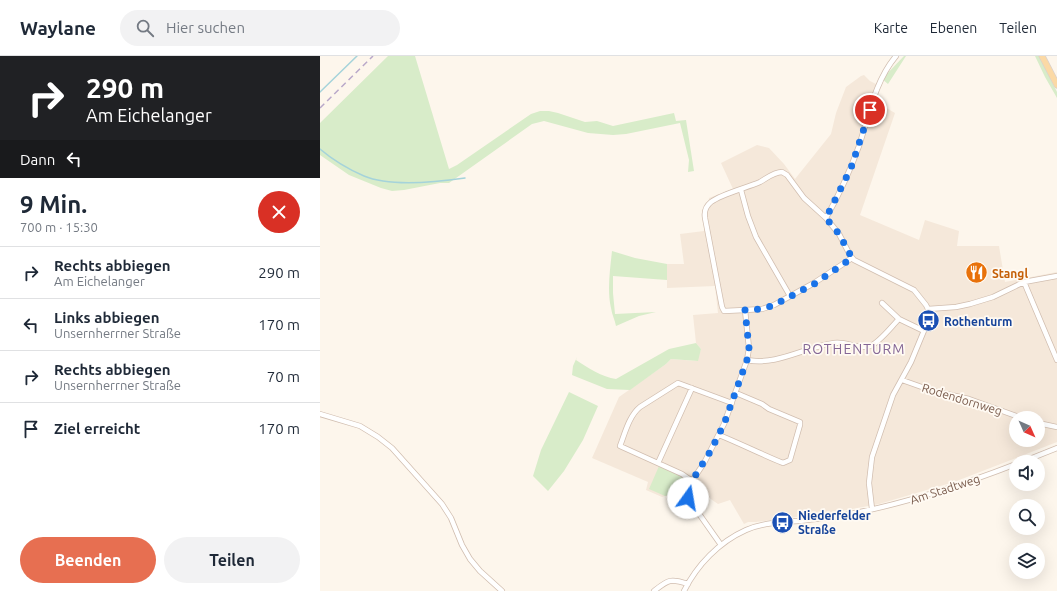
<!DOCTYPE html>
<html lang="de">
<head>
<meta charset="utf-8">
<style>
	:root { --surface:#fff; --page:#f2f2f3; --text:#1f2937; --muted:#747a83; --line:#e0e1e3; --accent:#e76f51 }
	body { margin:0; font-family:Ubuntu,sans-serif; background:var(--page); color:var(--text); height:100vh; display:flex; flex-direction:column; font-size:15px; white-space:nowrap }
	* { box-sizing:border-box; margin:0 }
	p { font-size:13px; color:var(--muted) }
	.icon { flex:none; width:22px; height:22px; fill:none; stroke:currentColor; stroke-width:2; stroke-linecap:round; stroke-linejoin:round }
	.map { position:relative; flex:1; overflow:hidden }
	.side { display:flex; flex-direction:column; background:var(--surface); width:320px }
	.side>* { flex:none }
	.guide { background:#202124; color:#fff; overflow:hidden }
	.needle { width:26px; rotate:135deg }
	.buttons { position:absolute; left:689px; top:355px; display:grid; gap:8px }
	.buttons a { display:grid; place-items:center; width:36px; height:36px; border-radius:50%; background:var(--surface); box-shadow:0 4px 16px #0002; font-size:20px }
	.pin { position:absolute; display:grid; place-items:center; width:34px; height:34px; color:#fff; margin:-17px; border:2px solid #fff; border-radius:50%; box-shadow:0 1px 4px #0007 }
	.me { position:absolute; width:44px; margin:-22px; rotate:13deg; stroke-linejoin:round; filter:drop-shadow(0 0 3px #0008) }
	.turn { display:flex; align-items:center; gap:14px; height:84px; padding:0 20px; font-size:18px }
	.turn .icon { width:52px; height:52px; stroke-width:2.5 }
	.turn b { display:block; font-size:28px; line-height:34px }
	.then { display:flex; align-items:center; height:38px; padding:0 20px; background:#0003; gap:8px; font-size:15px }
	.round { display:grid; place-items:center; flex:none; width:42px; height:42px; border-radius:21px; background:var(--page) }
	.headline { display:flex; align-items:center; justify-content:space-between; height:68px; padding:0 20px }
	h1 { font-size:24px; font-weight:700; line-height:30px }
	.primary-button { display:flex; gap:8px; margin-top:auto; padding:8px 20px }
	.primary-button a { flex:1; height:46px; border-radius:24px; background:var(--accent); color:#fff; font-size:16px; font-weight:700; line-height:46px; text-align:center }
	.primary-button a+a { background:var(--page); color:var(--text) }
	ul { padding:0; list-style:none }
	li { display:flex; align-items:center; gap:12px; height:52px; padding:0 20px; border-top:1px solid var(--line) }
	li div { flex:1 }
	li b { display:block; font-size:15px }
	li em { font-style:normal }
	header { display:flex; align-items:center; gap:24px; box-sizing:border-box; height:56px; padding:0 20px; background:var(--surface); border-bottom:1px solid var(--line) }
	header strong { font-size:19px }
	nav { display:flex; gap:22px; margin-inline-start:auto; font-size:14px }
	.search { width:280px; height:36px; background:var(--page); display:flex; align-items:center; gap:10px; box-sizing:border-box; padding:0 14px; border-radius:22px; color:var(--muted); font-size:15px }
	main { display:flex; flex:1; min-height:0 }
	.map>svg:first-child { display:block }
</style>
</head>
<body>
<header>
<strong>Waylane</strong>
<div class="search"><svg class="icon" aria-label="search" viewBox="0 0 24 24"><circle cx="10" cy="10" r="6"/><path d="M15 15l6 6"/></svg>Hier suchen</div>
<nav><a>Karte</a><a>Ebenen</a><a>Teilen</a></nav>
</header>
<main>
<section class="side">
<div class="guide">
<div class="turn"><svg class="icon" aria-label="right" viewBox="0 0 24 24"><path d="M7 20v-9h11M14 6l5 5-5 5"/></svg><div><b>290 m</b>Am Eichelanger</div></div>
<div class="then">Dann<svg class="icon" aria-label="left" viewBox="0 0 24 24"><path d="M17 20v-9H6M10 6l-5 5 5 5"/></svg></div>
</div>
<div class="headline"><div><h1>9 Min.</h1><p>700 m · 15:30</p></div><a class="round" style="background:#d93025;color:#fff"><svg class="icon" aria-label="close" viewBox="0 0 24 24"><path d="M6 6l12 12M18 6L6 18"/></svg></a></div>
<ul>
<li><svg class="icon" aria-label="right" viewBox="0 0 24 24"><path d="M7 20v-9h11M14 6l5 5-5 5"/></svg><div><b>Rechts abbiegen</b><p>Am Eichelanger</p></div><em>290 m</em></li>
<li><svg class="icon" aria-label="left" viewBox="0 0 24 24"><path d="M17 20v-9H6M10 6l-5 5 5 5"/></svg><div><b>Links abbiegen</b><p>Unsernherrner Straße</p></div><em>170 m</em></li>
<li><svg class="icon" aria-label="right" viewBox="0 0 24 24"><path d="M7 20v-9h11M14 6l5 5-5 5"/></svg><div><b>Rechts abbiegen</b><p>Unsernherrner Straße</p></div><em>70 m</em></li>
<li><svg class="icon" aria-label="arrive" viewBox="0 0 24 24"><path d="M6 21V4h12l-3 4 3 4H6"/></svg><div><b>Ziel erreicht</b></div><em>170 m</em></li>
</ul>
<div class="primary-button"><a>Beenden</a><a>Teilen</a></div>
</section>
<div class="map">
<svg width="737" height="535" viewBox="0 0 737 535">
	<rect width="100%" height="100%" fill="#fdf6ec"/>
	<path fill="#f5e8da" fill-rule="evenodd" d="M544 19 550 25 558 29 556 46 575 57 540 159 599 184 605 164 639 175 637 190H679L685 226 737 216V386L634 426 559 448 516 456 436 466H428L424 468 410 444 398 448 378 434 371 432 342 441 326 434 328 426 272 402 299 341 346 308 351 303 377 305 381 293 376 287 373 259 398 257 395 230 347 232V208H364L360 178 384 175 389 142 413 133 401 107 437 89 449 92 464 108 475 123 511 78 516 57 526 31 541 20ZM696 362H718V384H696Z"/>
	<path fill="#d8ecc9" d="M68 0H95L129 113 137 109 211 58 220 55H229L238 57 265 66 277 65 293 70 354 57 356 65 366 64 374 115 368 116 369 104 360 67 306 78 293 79 268 77 224 65 212 68 129 127H120L84 134 72 135 61 132 29 119 0 99V67Z
		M584 0H586L568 28 562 23Z
		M715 0H719L737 36V42L725 21Z
		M292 195 315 202 347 208V224L293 220V237L295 258 336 256 319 260 296 270C295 264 292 259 291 252 287 234 290 214 292 195Z
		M376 287 381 293 378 305 351 303 346 308 310 334 287 333 252 319 253 310 257 301 256 304C268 312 282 321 296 323L349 293Z
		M249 336 278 350 263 384 244 415 228 435 213 420 221 394Z
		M339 410 361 420 367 425 364 433 345 440 329 433Z"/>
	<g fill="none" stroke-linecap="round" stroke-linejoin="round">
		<path stroke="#a5d3da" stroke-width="1.5" d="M0 36 37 0
			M0 93C13 104 28 113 44 120 70 131 117 126 145 122"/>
		<defs>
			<path id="minor" d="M421 134 428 160 436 181 470 240
				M704 226 737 304
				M562 247 579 263
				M608 253 636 251 650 248 673 241 704 226 737 220
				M425 254 404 255 402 251 385 162C384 156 386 150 391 146 401 138 426 132 440 126 447 122 454 116 462 116L467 119 484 142 506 162
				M427 304C457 310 485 291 514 287 527 285 538 294 550 290 559 287 571 271 579 263L604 275
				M582 324 613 335 649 343 702 362
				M0 358 40 370 58 381 72 392 122 448 131 462 142 489 150 503 160 515 182 535
				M718 367 737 371
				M399 379C421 388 441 398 463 407L470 404 480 369V366L449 353 442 348 416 337
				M702 406 737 392
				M338 407 372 332
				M372 425 362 418 300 390C305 377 309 360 320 351L358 327 412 347
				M552 453 549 427 552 401 573 339 591 306 608 265V253L606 249 594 234 534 204 530 199 519 178 506 162C519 139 530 115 539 90 549 59 555 25 576 0
				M401 489 370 445 368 435 370 428 384 407 404 368 427 304 429 292 425 254 442 253 454 249 494 227 532 202
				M334 535C348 524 350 522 368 528
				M364 535C377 509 399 486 426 474 442 467 461 466 479 465 496 463 514 461 530 458 587 447 642 429 696 408"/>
			<path id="major" d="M722 0 737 29"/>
		</defs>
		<use href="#minor" stroke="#d1beb0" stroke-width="6"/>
		<use href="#major" stroke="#dad1cd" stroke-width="7"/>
		<use href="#minor" stroke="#fff" stroke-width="4.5"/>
		<use href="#major" stroke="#fbd9a5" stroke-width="5.5"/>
		<path stroke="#b9a8c9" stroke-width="1.5" stroke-dasharray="6 4" stroke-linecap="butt" d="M0 52 53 0"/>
	</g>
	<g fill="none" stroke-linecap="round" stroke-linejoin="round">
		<path stroke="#1a73e8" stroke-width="7" stroke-dasharray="0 12.6" d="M368 442V435L370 428 390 396 404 368 427 304 429 292 425 254 442 253 454 249 494 228 532 202 519 178 506 162 531 112 550 54"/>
	</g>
	<defs>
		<symbol id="restaurant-disc" viewBox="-11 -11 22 22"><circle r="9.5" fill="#e8710a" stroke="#fffaf3"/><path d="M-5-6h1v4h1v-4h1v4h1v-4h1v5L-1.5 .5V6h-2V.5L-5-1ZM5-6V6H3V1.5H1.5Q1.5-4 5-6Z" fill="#fff"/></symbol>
		<symbol id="bus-disc" viewBox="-11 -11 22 22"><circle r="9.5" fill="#1a4fb4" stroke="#fffaf3"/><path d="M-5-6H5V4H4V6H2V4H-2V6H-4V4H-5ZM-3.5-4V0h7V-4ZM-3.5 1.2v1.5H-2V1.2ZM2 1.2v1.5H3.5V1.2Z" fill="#fff"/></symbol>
	</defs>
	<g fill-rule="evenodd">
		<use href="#restaurant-disc" x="644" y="204" width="25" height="25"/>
		<use href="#bus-disc" x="596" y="252" width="25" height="25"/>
		<use href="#bus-disc" x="450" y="454" width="25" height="25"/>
	</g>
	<g text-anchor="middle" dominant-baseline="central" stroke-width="3.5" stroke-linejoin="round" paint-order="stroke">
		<g font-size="12" font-weight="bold" fill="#c56008" stroke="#fffaf3" text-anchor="start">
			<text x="672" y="217">Stangl</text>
		</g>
		<g font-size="12" font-weight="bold" fill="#164399" stroke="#fffaf3" text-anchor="start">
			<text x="624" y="265">Rothenturm</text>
			<text x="478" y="459">Niederfelder<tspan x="478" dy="14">Straße</tspan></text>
		</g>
		<g font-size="12" fill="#7a5c4d" stroke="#fffaf3">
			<text transform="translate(642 343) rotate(17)">Rodendornweg</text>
			<text transform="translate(625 433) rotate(-18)">Am Stadtweg</text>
		</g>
		<g font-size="14" letter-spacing="1" fill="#846695" stroke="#fffaf3">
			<text x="534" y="293">ROTHENTURM</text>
		</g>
	</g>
</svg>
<div class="buttons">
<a><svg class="needle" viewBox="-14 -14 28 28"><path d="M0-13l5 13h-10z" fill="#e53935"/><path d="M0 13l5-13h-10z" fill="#747a83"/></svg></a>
<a><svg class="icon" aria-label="sound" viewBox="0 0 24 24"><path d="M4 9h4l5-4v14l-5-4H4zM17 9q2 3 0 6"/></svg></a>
<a><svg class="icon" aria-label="search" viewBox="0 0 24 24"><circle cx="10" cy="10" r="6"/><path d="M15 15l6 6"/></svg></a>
<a><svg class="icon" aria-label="layers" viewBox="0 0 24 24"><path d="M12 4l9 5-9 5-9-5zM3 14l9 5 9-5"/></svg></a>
</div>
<div class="pin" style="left:550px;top:54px;background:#d93025"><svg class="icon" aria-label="arrive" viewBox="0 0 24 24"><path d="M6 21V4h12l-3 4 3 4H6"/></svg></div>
<svg class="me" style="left:368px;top:442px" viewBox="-20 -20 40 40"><circle r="19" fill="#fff"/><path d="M0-13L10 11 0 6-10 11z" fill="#1a73e8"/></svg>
</div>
</main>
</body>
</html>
